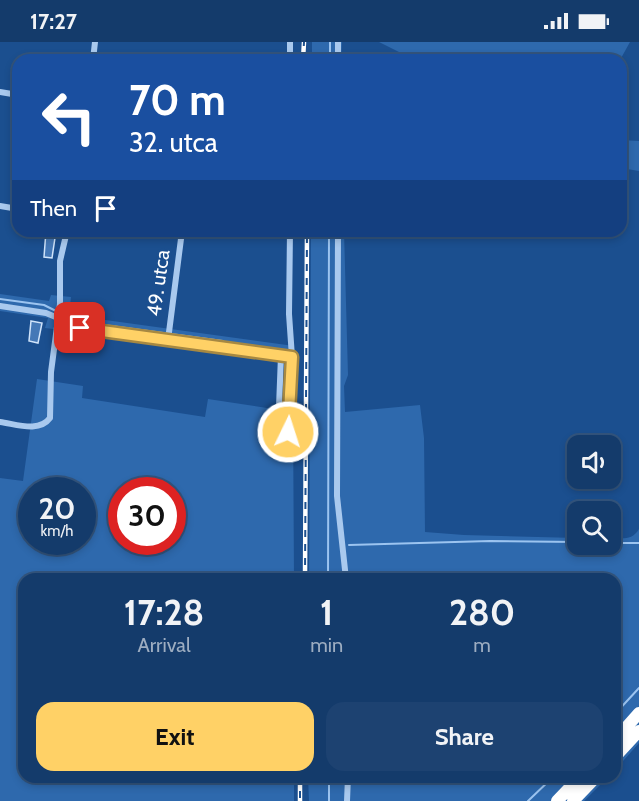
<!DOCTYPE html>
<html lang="en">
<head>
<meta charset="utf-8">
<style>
	:root { --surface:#143b6b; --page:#1d4271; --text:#f1f3f6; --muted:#9dadc1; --line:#33557e; --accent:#ffd166 }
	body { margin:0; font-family:Cabin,sans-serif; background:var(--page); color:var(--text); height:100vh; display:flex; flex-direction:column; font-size:22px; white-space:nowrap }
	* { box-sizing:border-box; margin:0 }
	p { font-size:20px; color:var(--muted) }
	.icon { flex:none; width:33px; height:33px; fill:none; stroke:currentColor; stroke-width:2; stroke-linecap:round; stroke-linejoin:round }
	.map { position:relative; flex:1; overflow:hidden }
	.sheet { position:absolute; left:18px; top:531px; width:603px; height:210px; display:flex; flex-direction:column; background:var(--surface); border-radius:18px; box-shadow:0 3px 9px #0003,0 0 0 2px var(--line) }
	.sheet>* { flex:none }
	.guide { position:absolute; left:12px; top:12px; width:615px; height:183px; border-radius:18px; box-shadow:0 3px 9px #0003,0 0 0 2px var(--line); background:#1a4fa0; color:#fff; overflow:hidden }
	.controls { position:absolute; left:567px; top:393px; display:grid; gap:12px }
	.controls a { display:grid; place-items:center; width:54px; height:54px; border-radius:12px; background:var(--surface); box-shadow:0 3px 9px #0003,0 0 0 2px var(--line); font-size:30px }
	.speed { position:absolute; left:18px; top:435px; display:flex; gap:12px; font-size:30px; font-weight:700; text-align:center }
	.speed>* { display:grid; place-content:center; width:78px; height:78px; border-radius:50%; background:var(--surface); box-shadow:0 3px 9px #0003,0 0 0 2px var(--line); line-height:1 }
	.speed small { font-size:15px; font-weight:400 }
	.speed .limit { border:9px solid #d22; background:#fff; color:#111 }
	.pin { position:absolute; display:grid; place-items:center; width:51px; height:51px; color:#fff; margin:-26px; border-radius:12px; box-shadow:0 3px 9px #0006 }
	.me { position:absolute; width:66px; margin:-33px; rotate:4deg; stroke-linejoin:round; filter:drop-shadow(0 0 4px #0008) }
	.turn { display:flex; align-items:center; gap:21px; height:126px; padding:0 18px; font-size:27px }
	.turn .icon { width:78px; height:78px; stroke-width:2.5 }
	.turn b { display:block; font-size:42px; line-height:51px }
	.then { display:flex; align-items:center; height:57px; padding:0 18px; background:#0003; gap:12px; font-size:22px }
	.eta { display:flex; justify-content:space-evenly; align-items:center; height:102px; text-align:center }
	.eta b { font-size:36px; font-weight:700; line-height:42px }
	.action { display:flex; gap:12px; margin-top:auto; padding:12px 18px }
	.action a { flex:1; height:69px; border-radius:18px; background:var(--accent); color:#111; font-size:24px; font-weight:700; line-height:69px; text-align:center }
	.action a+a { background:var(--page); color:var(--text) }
	.status { display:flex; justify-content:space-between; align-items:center; height:42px; padding:0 30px; background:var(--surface); direction:ltr }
	.status svg { height:16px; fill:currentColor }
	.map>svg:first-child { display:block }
</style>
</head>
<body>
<div class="status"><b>17:27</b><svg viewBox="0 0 49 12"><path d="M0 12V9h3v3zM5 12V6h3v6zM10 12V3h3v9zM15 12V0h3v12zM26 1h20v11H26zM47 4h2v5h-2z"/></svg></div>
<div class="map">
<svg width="639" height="759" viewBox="0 0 639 759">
	<rect width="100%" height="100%" fill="#1b4f8f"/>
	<path fill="#2e69ad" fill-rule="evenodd" d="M312 0H342L341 18H312Z
		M379 0H630L620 18H415Z
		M621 98 639 99V129L621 126Z
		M311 189H344L348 333 344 344 345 370 420 363 424 396 425 490 464 493 577 496 578 502H610L611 496C622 496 632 499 639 487V701L615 728V537H309Z
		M0 252 49 259 51 253 71 255 69 273 294 304V317L45 286 48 276 0 269Z
		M37 337 83 344 82 356 205 375 208 357 293 370 294 537H24V735H294V759H0V436L23 439ZM32 448H82V500H32ZM122 448H172V500H122Z
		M308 735H608L584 759H309Z"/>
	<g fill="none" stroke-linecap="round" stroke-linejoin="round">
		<path stroke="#9cc4f0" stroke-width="2" d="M330 18V0
			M0 257 44 263 56 269
			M63 274 74 279 223 299
			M610 501H639
			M349 503 490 499 578 500
			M328 537 329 189
			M615 672 639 646
			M329 735V759
			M528 759 553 735"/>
	</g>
	<path fill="#4478b7" stroke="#cfe3fa" stroke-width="1.5" d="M46 189H56L52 216 44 215Z
		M31 279 42 281 38 301 29 299Z"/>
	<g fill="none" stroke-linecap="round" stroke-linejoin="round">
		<path stroke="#a9c9ee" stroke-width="6" d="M93 18 95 0
			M290 18V0
			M338 18V0
			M0 50 18 53
			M0 164 18 167
			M338 189 337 454 346 537
			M0 264 46 271 58 276
			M57 283 292 315
			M168 298 182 189
			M281 313 279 365 270 380 273 388 282 392 288 390 289 382 292 315 289 272 290 189
			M0 380C16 382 39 391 50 376L51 330 60 262V219L67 189
			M347 759 348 735"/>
		<path stroke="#fff" stroke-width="12" d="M615 698 639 671
			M615 715 639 689
			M557 759 580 735
			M573 759 596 735"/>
		<defs>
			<path id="rail" d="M303 18 304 0
				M305 537 307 189
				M300 735V759"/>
		</defs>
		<use href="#rail" stroke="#fff" stroke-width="4.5"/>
		<use href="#rail" stroke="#1b4f8f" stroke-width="2" stroke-dasharray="7" stroke-linecap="butt"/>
	</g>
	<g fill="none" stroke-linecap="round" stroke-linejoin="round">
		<defs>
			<path id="route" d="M80 286 292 315 288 390"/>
		</defs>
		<use href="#route" stroke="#a68842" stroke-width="15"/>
		<use href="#route" stroke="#ffd166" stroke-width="10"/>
	</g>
	<g text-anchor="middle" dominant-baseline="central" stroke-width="5" stroke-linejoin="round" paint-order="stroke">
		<g font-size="20" fill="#fff" stroke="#1b4f8f">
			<text transform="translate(158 241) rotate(-82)">49. utca</text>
		</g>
	</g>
</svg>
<div class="controls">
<a><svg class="icon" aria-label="sound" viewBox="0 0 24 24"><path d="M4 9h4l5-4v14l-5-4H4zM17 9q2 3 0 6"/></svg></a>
<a><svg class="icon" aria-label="search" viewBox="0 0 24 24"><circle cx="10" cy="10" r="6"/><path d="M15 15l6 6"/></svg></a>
</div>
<div class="speed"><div>20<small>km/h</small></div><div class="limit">30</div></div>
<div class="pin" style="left:80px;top:286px;background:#d93025"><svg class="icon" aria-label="arrive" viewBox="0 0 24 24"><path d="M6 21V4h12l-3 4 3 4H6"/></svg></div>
<svg class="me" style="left:288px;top:390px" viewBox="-20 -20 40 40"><circle r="17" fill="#ffd166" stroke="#fff" stroke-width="3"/><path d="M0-11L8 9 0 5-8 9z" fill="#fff"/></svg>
<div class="guide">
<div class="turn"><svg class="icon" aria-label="left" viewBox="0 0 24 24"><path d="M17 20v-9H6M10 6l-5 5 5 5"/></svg><div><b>70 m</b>32. utca</div></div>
<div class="then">Then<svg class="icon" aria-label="arrive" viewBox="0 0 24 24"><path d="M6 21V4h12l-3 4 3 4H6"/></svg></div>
</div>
<section class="sheet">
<div class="eta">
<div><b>17:28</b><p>Arrival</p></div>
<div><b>1</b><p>min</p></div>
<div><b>280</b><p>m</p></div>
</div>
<div class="action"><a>Exit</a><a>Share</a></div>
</section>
</div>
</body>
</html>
